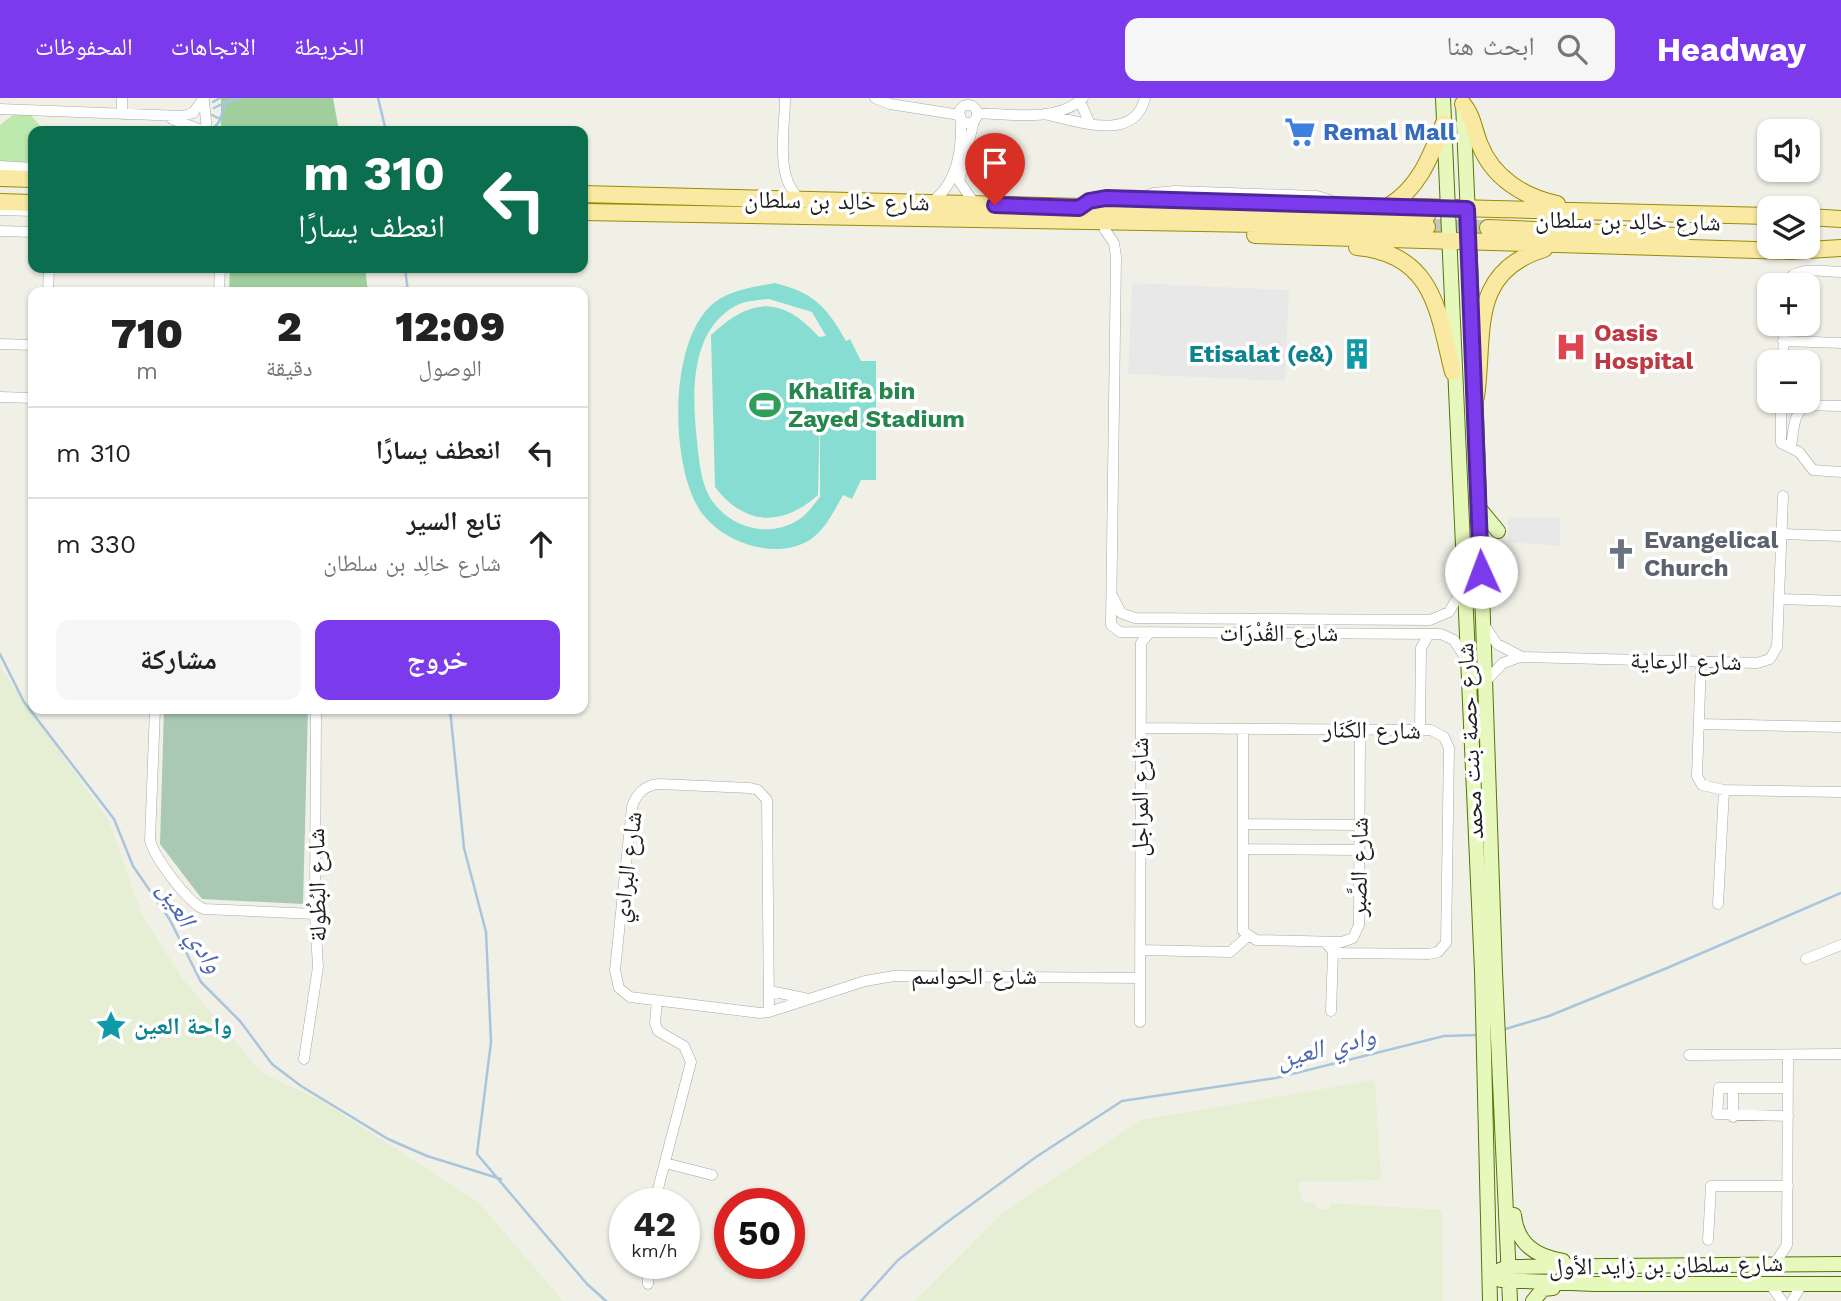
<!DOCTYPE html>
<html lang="ar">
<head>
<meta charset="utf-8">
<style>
	:root { --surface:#fff; --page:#f6f6f6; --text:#222; --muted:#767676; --line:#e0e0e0; --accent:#7c3aed }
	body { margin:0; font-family:"Work Sans","Noto Naskh Arabic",sans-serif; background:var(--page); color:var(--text); direction:rtl; height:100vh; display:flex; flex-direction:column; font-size:26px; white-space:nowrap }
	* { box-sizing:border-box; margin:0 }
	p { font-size:23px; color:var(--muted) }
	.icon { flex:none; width:38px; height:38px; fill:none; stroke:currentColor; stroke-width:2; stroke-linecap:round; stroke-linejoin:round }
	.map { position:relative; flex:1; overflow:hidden; direction:ltr }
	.drawer { position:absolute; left:28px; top:189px; width:560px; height:427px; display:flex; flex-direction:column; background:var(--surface); border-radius:14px; box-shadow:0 2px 5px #0004; direction:rtl }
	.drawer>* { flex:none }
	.hud { position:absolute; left:28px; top:28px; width:560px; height:147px; border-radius:14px; box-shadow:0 2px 5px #0004; direction:rtl; background:#0b6e4f; color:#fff; overflow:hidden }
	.fabs { position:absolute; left:1757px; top:21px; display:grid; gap:14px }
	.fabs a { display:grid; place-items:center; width:63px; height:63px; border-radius:14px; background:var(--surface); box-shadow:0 2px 5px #0004; font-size:35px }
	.speed { position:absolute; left:609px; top:1090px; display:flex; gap:14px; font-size:35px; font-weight:700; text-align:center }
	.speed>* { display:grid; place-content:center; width:91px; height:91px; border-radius:50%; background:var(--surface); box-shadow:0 2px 5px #0004; line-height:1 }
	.speed small { font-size:18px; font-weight:400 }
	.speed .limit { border:10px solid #d22; background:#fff; color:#111 }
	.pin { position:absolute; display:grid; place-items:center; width:60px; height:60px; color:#fff; margin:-72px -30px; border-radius:50% 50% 50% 0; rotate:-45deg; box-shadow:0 0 7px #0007 }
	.pin .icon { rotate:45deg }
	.me { position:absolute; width:77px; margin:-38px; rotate:358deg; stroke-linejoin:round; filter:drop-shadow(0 0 5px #0008) }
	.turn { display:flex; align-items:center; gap:24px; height:147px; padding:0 28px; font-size:32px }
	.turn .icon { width:91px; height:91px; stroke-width:2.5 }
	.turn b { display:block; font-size:49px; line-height:60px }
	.eta { display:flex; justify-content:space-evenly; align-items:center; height:119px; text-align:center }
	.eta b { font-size:42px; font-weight:800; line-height:49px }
	.button { display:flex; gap:14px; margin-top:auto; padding:14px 28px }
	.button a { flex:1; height:80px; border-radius:14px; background:var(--accent); color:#fff; font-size:28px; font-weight:800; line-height:80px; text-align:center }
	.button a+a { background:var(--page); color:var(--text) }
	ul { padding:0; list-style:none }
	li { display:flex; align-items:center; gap:21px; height:91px; padding:0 28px; border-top:2px solid var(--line) }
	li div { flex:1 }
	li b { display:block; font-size:26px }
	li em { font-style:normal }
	header { display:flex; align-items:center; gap:42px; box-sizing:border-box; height:98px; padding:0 35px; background:var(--accent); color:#fff }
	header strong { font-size:33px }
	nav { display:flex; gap:38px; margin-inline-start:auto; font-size:24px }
	.search { width:490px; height:63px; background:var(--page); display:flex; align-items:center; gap:18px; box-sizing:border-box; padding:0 24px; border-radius:14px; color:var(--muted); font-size:26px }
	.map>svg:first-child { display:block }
</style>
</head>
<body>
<header>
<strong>Headway</strong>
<div class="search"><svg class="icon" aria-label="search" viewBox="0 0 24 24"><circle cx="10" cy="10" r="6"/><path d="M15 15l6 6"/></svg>ابحث هنا</div>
<nav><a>الخريطة</a><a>الاتجاهات</a><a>المحفوظات</a></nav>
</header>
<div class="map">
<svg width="1841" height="1203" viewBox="0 0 1841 1203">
	<rect width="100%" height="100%" fill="#f1f0e7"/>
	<path fill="#e6efd3" d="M0 569 109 723 142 817 182 880 262 975 320 1002 478 1104 563 1203H0Z
		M1375 982 1381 1082 1298 1084 1303 1105H1316V1111H1330V1105L1442 1112 1443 1203H915L1001 1116 1140 1022Z"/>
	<path fill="#bde9af" d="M14 16H30L44 33H33V61L26 64H0V27Z"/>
	<path fill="#a0cf9d" d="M221 0H333L339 33H221Z
		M230 170H365L368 194H229Z"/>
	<path fill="#a9c9b5" d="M164 611H308L303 806 202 801 160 746Z"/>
	<path fill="#87ddd1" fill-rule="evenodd" d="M775 185C814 195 826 208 846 243L850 241 861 263H876V382H861L852 401 843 397C834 413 824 434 808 443 773 463 719 443 699 411 670 364 668 240 715 204 733 191 753 189 775 185ZM769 201 812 214 826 238 819 239C782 198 751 199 711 237L715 389C745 428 782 429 818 397L820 308V399C814 406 807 417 798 422 770 440 733 431 713 404 701 388 699 362 697 343 692 297 689 232 737 207 746 203 759 202 769 201Z"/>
	<path fill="#e8e8e8" d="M1132 185 1289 192 1285 283 1128 276Z
		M1508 419 1560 420V448L1508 444Z"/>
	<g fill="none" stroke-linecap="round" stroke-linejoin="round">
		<path stroke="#a9c5dd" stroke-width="2.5" d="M378 0 386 33
			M213 4 220 0
			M214 10 226 4
			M212 17 220 21
			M211 33 219 24 226 4 241 0
			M405 170 408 194
			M0 556 24 604 114 721 133 768 170 822 201 884 240 923 272 966 301 988 388 1041 427 1058 501 1081
			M450 611 464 750 486 834 491 944 477 1056 587 1186 606 1203
			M1502 932 1549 918 1667 870 1841 795
			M861 1203 898 1162 946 1125 1036 1059 1122 1003 1276 980 1444 938 1479 937"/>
		<path stroke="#c7c6bf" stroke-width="16" stroke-dasharray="16 8" stroke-linecap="butt" d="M1427 129 1488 130"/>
		<defs>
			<path id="street" d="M785 0C785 31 774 81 801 102
				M875 0 890 6 960 17
				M204 3 207 33
				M1080 3 1090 26
				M959 16a9 9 0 1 1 18 0a9 9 0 1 1-18 0Z
				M0 11 182 18 193 15 204 0
				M977 15C1010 16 1057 25 1083 0
				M122 16V0
				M1044 16C1075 22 1134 46 1145 0
				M172 21 204 33
				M974 23 959 83 975 106
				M0 68 33 70
				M1138 101 1154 95 1175 93 1317 98 1345 107
				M930 105C958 87 962 51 961 21
				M0 112 33 113
				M1105 132 1114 145 1116 159 1111 527 1120 534 1441 536 1454 542 1466 561
				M0 133 33 134
				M1785 187C1794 166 1822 174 1841 174
				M48 194 49 170
				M219 194 220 170
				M1783 243 1841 245
				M0 246 33 247
				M1783 264 1784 226
				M0 299 33 300
				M1781 303V345L1799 354 1813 372 1841 374
				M1791 350C1796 306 1797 306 1841 308
				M1781 436 1841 438
				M1113 499 1121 515 1135 520 1430 522 1449 514 1463 490
				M1779 501 1841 503
				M1485 528 1497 546 1520 558
				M1701 563 1697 678 1702 687 1724 692 1841 694
				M1485 584 1503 565 1520 559 1757 565 1770 561 1777 549 1783 398
				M155 611 150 742C154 759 188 805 204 811L315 816
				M1700 626 1841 629
				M1141 630 1431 632 1444 639 1449 650 1446 845 1438 854 1429 856 1342 855 1333 853 1325 844
				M1243 631V833L1256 842 1342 844 1353 840 1359 827 1360 632
				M1420 632 1421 550 1429 536
				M1243 726 1359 727
				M1243 751 1359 752
				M1718 806 1724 692
				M1140 852 1230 854 1247 839
				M1806 861 1841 847
				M770 893 804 900
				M1331 913 1333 853
				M769 914 767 702 758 692 750 690 659 686C645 687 636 696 632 709L615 872 619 890 630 899 760 915 769 914 865 883 894 878 1140 880
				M1140 924 1141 545 1150 534
				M1689 957 1841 956
				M304 961 318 869 315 816 316 611
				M1788 1018 1717 1016 1719 990H1788
				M1733 1019V990
				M665 1065 712 1077
				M654 1106 691 964 684 948 658 933 655 925 657 903
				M1708 1142 1711 1088H1788
				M1775 1165 1787 1147 1788 957
				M648 1166V1186
				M1770 1186 1782 1203
				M1792 1203 1802 1186"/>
			<path id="secondary" d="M1443 0 1482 873 1490 1203
				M1463 5 1474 254
				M1475 288 1495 874 1510 1203
				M1479 410 1498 433
				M1514 1117C1517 1146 1535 1158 1563 1163
				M1500 1172 1508 1169 1841 1166
				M1501 1182 1595 1186H1841
				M1533 1203 1543 1191 1553 1190"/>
			<path id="primary" d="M1463 6C1473 18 1474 33 1480 47 1493 80 1524 99 1557 106
				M0 80 33 81
				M583 96 1427 118
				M0 104 33 105
				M1389 108C1420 89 1431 57 1444 25
				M1415 109 1769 118
				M583 114 1427 129
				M1808 119 1841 121
				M1488 130 1677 138
				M1255 137 1792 153 1841 150
				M1357 149C1435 156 1438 215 1453 274
				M1476 299C1485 236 1468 174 1544 151"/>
		</defs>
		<use href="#street" stroke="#a7a7a7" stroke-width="11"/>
		<use href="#secondary" stroke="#517707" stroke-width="16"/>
		<use href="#primary" stroke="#998b03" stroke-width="18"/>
		<use href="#street" stroke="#fff" stroke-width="10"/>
		<use href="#secondary" stroke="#e7f8bd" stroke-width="14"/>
		<use href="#primary" stroke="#fae9a3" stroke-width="16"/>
	</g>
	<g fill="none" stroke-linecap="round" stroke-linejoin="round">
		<defs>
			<path id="route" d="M995 107 1079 110 1089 103 1106 100 1467 111 1481 474"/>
		</defs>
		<use href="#route" stroke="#51269a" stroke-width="18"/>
		<use href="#route" stroke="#7c3aed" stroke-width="12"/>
	</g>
	<defs>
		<symbol id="supermarket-bare" viewBox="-9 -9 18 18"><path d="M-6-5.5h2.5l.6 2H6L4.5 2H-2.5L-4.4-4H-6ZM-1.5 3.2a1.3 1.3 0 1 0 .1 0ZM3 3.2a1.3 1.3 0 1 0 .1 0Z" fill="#3f7fe0" stroke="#fff" stroke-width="2.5" paint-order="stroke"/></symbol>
		<symbol id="hospital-bare" viewBox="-9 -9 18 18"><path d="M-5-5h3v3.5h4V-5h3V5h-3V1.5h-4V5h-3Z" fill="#e0444e" stroke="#fff" stroke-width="2.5" paint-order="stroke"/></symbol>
		<symbol id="building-bare" viewBox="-9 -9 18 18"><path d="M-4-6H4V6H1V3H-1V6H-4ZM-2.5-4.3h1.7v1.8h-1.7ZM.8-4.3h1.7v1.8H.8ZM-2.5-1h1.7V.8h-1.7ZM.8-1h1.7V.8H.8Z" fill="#0f9aa8" stroke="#fff" stroke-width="2.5" paint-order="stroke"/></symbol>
		<symbol id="stadium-bare" viewBox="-9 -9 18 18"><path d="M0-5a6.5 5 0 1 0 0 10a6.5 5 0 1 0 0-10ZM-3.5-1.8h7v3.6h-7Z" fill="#2e9e5b" stroke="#fff" stroke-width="2.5" paint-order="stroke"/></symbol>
		<symbol id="church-bare" viewBox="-9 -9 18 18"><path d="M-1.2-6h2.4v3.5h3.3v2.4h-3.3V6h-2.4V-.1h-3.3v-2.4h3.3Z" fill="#6b7280" stroke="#fff" stroke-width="2.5" paint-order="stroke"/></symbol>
		<symbol id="sight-bare" viewBox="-9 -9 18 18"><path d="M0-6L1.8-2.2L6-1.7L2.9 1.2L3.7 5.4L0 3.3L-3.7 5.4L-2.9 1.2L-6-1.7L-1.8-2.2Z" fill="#0f9aa8" stroke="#fff" stroke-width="2.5" paint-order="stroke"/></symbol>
	</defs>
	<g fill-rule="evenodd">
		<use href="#supermarket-bare" x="1278" y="12" width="44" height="44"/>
		<use href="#hospital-bare" x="1549" y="227" width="44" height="44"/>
		<use href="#building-bare" x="1335" y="234" width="44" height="44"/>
		<use href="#stadium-bare" x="743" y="285" width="44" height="44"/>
		<use href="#church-bare" x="1599" y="434" width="44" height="44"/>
		<use href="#sight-bare" x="89" y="906" width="44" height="44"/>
	</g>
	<g text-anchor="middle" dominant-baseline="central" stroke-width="7" stroke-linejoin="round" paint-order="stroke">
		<g font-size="24" font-weight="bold" fill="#366cbe" stroke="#fff" text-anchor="start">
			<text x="1323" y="34">Remal Mall</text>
		</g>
		<g font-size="24" fill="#202020" stroke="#fff">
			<text transform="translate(837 103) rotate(1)">شارع خالِد بن سلطان</text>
			<text transform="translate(1628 123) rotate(1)">شارع خالِد بن سلطان</text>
			<text x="1279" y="535">شارع القُدْرَات</text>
			<text transform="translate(1686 563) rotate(1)">شارع الرعاية</text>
			<text transform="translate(1372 632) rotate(1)">شارع الكَنَار</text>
			<text transform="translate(1470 643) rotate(-93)">شارع حصة بنت محمد</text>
			<text transform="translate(1140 699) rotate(-90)">شارع المراجل</text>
			<text transform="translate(627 769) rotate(-83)">شارع البرادي</text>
			<text transform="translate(1359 769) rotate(-89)">شارع الصَّبر</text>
			<text transform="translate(317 787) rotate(-91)">شارع البُطُولة</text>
			<text x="974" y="878">شارع الحواسم</text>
			<text transform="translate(1666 1167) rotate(-1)">شارع سلطان بن زايد الأول</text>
		</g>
		<g font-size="24" font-weight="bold" fill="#be3a42" stroke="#fff" text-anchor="start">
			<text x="1594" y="235">Oasis<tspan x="1594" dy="28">Hospital</tspan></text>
		</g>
		<g font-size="24" font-weight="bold" fill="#0d838f" stroke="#fff" text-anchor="end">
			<text x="1334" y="256">Etisalat (e&amp;)</text>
			<text x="134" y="928" text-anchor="start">واحة العين</text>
		</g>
		<g font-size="24" font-weight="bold" fill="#27864d" stroke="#fff" text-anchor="start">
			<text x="788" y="293">Khalifa bin<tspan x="788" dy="28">Zayed Stadium</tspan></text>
		</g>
		<g font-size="24" font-weight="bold" fill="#5b616d" stroke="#fff" text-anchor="start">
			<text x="1644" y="442">Evangelical<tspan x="1644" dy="28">Church</tspan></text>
		</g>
		<g font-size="26" font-style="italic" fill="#4e67af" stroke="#fff">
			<text transform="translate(191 829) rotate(59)">وادي العين</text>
			<text transform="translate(1326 949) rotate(-14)">وادي العين</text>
		</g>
	</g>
</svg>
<div class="fabs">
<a><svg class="icon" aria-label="sound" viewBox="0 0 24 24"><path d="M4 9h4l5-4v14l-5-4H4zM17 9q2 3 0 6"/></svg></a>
<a><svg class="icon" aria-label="layers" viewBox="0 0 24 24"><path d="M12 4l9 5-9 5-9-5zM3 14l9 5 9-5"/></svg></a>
<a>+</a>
<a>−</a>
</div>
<div class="speed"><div>42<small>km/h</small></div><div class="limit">50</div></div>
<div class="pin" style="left:995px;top:107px;background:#d93025"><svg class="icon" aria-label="arrive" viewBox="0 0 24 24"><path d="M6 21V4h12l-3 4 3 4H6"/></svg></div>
<svg class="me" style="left:1481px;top:474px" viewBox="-20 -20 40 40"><circle r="19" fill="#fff"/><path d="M0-13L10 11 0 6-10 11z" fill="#7c3aed"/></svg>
<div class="hud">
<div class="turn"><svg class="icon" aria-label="left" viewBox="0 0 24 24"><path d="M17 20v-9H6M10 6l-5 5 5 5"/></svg><div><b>310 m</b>انعطف يسارًا</div></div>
</div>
<section class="drawer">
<div class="eta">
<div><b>12:09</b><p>الوصول</p></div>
<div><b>2</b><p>دقيقة</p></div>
<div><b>710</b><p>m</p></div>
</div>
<ul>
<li><svg class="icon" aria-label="left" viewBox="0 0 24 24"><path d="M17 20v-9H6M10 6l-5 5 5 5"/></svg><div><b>انعطف يسارًا</b></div><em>310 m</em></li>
<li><svg class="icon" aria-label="ahead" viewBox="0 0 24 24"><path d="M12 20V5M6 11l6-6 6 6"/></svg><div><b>تابع السير</b><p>شارع خالِد بن سلطان</p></div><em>330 m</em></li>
</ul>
<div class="button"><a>خروج</a><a>مشاركة</a></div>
</section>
</div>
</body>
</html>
